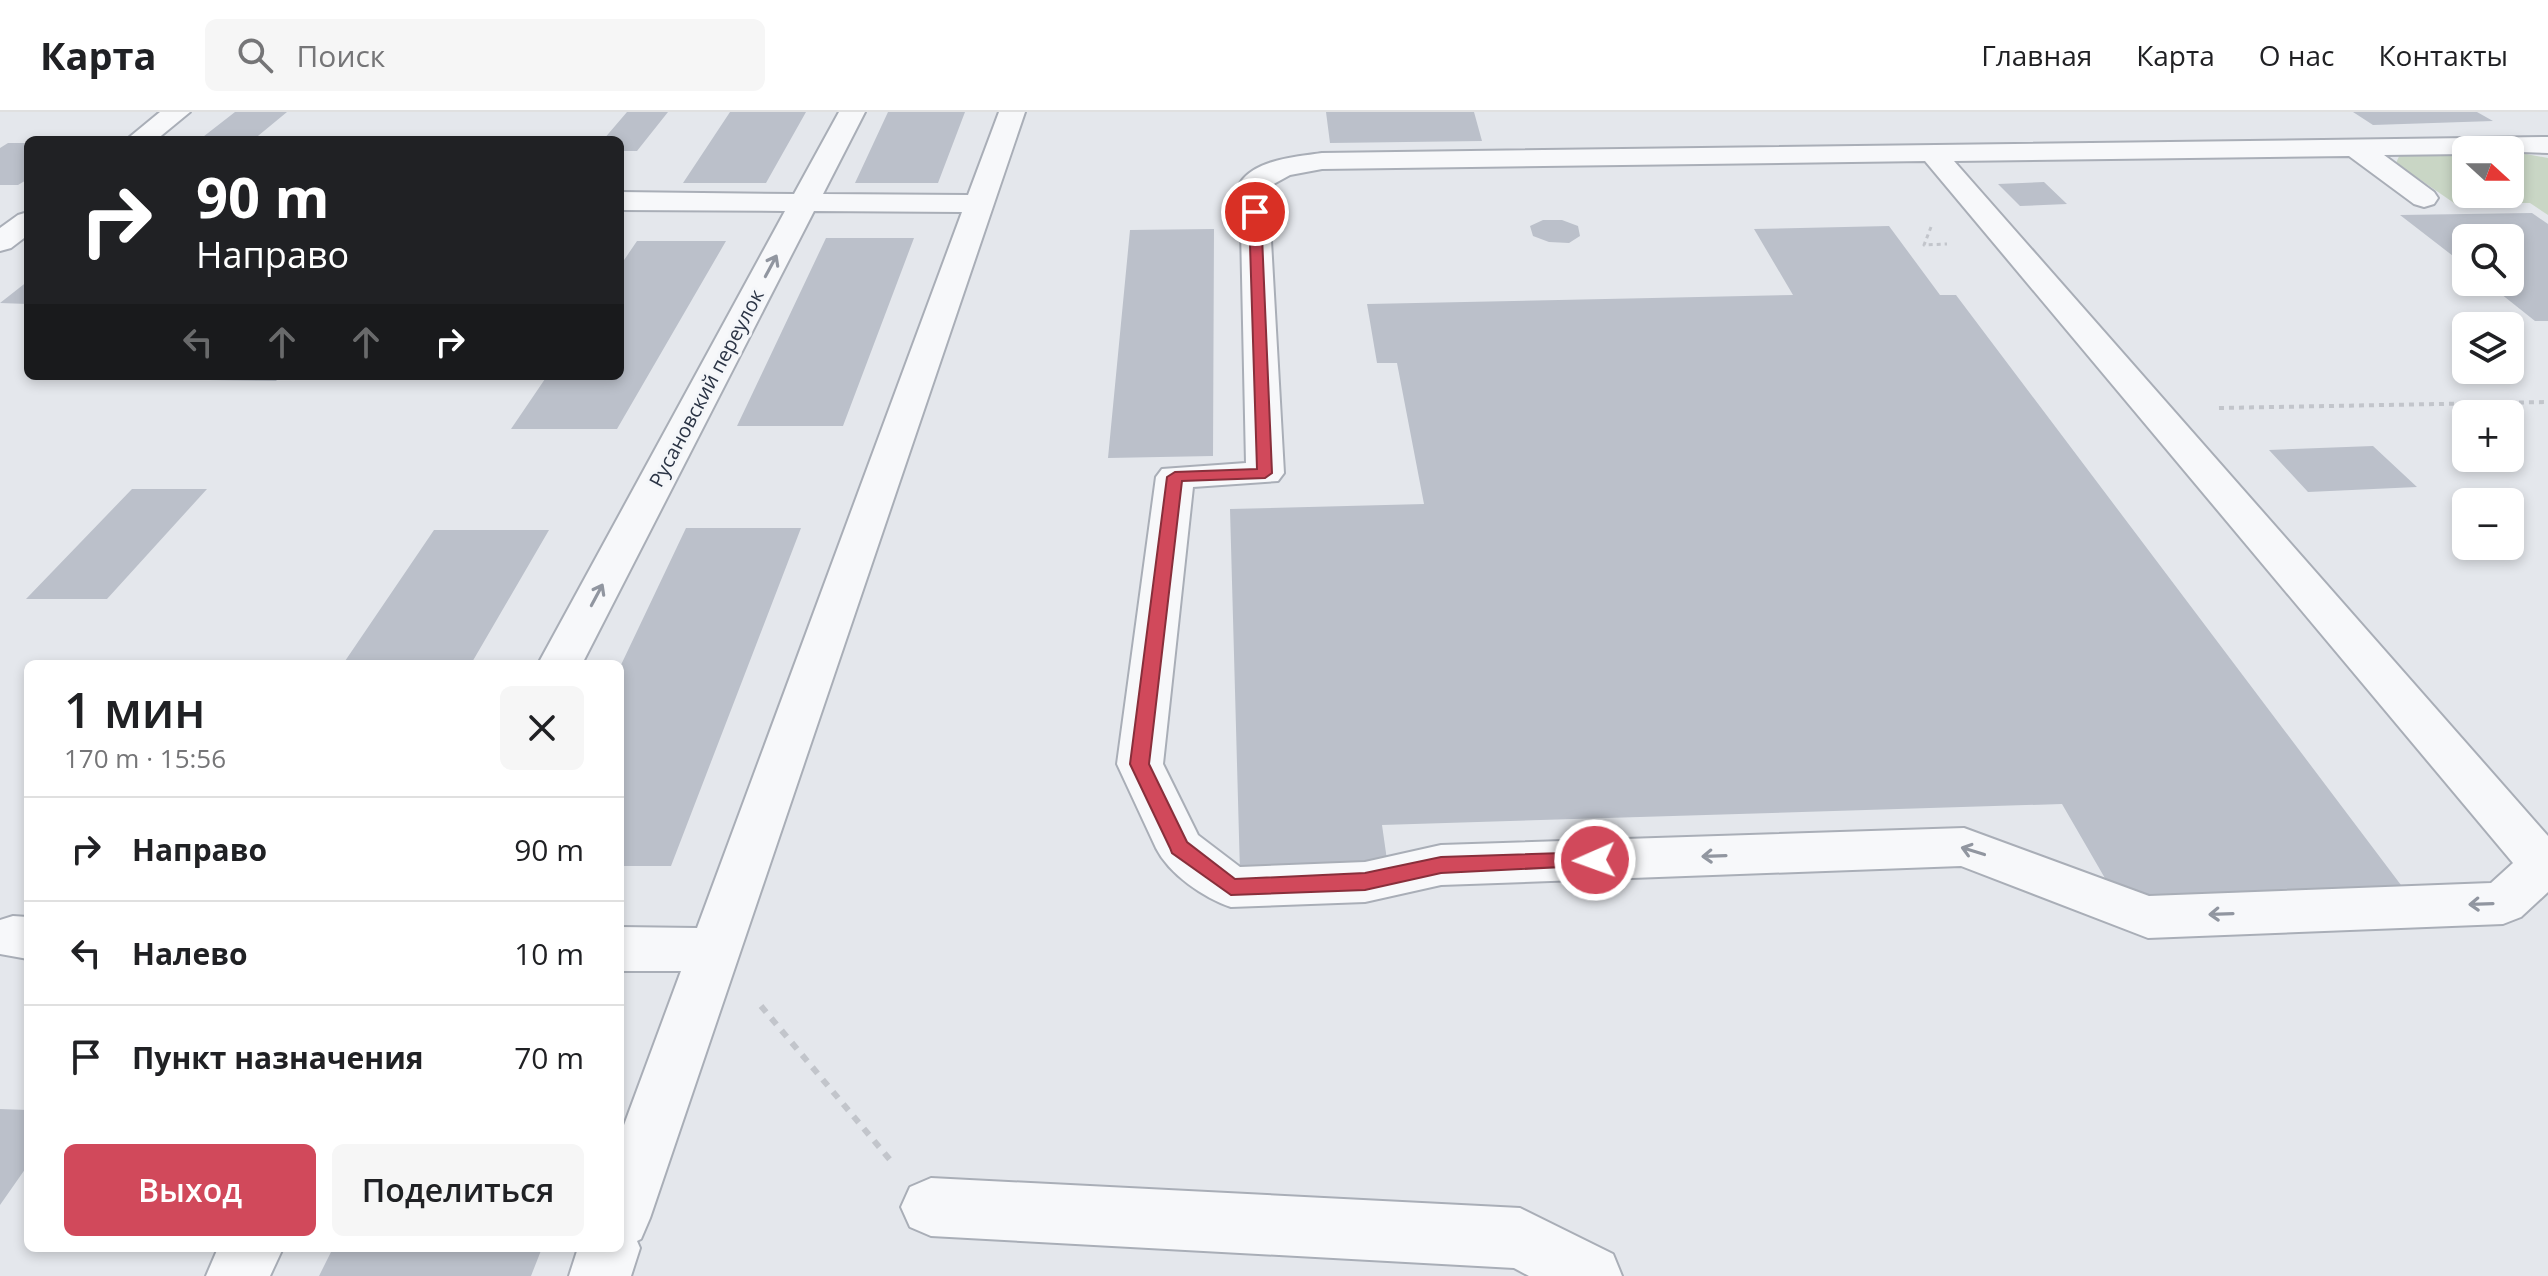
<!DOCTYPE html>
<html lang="ru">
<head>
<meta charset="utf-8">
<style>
	:root { --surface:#fff; --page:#f6f6f6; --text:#202124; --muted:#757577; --line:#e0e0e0; --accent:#d1495b }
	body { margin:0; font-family:"Open Sans",sans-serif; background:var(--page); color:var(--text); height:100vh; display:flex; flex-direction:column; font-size:30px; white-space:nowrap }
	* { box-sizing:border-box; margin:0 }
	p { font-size:26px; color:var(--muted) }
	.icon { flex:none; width:44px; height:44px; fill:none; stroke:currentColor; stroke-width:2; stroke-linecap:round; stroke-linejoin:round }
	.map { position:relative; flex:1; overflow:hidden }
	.panel { position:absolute; left:24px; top:548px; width:600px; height:592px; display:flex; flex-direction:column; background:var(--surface); border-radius:12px; box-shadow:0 4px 12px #0003 }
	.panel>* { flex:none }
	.top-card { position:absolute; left:24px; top:24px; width:600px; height:244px; border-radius:12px; box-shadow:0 4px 12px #0003; background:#202124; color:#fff; overflow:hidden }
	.needle { width:52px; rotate:111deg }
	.fabs { position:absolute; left:2452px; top:24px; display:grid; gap:16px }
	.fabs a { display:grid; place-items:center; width:72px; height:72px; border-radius:12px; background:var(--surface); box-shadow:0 4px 12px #0003; font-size:40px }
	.pin { position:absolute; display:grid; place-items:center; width:68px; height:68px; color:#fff; margin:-34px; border:4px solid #fff; border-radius:50%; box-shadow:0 2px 8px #0007 }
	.me { position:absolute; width:88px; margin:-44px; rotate:268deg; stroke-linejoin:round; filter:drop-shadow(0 0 6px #0008) }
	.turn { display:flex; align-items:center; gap:28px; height:168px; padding:0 40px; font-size:36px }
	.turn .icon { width:104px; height:104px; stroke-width:2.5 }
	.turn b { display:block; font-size:56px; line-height:68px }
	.lanes { display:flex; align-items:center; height:76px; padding:0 40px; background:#0003; justify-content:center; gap:40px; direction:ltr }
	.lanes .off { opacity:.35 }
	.round { display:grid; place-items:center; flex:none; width:84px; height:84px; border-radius:12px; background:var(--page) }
	.summary { display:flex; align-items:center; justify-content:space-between; height:136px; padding:0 40px }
	h1 { font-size:48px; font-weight:600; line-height:60px }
	.button { display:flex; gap:16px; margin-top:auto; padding:16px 40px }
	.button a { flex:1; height:92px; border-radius:12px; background:var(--accent); color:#fff; font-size:32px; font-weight:600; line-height:92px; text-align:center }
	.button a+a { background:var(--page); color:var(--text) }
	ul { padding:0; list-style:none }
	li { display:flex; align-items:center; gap:24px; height:104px; padding:0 40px; border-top:2px solid var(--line) }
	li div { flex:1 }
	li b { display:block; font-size:30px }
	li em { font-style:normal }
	header { display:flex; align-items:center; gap:48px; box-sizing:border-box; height:112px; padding:0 40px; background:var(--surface); border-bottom:2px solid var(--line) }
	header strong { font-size:38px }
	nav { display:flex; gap:44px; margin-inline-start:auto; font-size:28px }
	.search { width:560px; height:72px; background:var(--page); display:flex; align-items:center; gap:20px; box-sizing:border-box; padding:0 28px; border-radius:12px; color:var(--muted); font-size:30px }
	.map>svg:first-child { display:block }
</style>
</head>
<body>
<header>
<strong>Карта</strong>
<div class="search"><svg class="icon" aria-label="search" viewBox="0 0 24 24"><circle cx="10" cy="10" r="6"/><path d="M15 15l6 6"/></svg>Поиск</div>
<nav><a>Главная</a><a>Карта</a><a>О нас</a><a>Контакты</a></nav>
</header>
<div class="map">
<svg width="2548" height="1164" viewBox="0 0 2548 1164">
	<rect width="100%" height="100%" fill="#e4e7ec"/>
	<path fill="#c9d6c5" d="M2402 38H2466V82H2510V39L2548 46V103L2530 91H2454L2396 51Z"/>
	<path fill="#bbc0ca" d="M235 0H287L253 28H199Z
		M627 0H668L637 39H620V28H603Z
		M730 0H806L766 71H683Z
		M888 0H965L938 71H855Z
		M1326 0H1474L1482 29 1330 31Z
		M2353 0H2477L2493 9 2373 13Z
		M8 31H28V67L18 73H0V36Z
		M2044 70 2067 92 2020 94 1998 72Z
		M2532 101 2548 112V209H2535L2486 170H2510V126H2466V154L2400 103Z
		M1543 108H1562L1578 114 1580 124 1569 131 1549 130 1533 124 1530 114Z
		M1889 114 1940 183H1956L2404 777 2117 787 2062 692 1382 713 1388 755 1240 761 1230 397 1424 392 1397 251H1377L1367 192 1793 183 1754 117Z
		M1214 117 1213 344 1108 346 1130 118Z
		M826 126H914L843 314H737Z
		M637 129H726L617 317H511L547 264H620V154Z
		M28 169V192L0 191Z
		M213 264H281L276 269 209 268Z
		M2373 334 2417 375 2308 380 2269 338Z
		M132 377H207L107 487H26Z
		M686 416H801L671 754H620V555Z
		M434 418H549L471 552H343Z
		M0 997 28 998V1053L0 1093Z
		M333 1136H542L531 1164H319Z"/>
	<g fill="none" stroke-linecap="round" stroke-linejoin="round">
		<defs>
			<path id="minor" d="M160 0H190L156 28H126Z
				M839 0H865L823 82 968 83 999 0H1025L650 1106 641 1127 637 1129 640 1136 631 1164H569L578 1136H620V1024L681 859H620V815L697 816 962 100 814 99 582 552H538L785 99 620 98V80L794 82Z
				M2548 25V41L2466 38V42L2384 43 2434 80 2438 86 2434 92 2424 95 2414 92 2349 44 1954 49 2548 724V780L2521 805 2503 812 2148 826 1961 754 1441 773 1365 790 1231 795C1204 786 1169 762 1156 736L1117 652 1156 365 1162 357 1246 351 1240 71C1256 47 1296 45 1322 41ZM1925 49 2513 751 2491 771 2149 784 1964 716 1441 733 1365 750 1240 755 1198 723 1163 652 1193 375 1278 369 1284 361 1268 75 1290 63 1322 57Z
				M28 100V123L11 136 0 139V116L18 103Z
				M13 804 28 805V847L0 842V808Z
				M931 1066 1520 1096 1613 1142 1622 1164H1529L1514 1156 931 1124 910 1115 901 1095 910 1075Z
				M218 1136H283L270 1164H206Z"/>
		</defs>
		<use href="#minor" stroke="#a9aeb7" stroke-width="4"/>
		<path stroke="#c2c5cb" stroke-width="3" stroke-dasharray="4 4" stroke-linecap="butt" d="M1931 115 1924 133 1947 132"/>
		<path stroke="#c2c5cb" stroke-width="4" stroke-dasharray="5 5" stroke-linecap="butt" d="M2219 296 2548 290"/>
		<path stroke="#c2c5cb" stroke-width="6" stroke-dasharray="8 8" stroke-linecap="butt" d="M761 894 891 1049"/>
		<use href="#minor" fill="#f7f8fa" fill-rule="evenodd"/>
	</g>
	<defs><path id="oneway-shaft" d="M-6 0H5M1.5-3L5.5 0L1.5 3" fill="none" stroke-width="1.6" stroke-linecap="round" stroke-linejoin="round" transform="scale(2)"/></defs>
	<g stroke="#9196a0">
		<use href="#oneway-shaft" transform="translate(771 154) rotate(-62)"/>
		<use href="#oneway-shaft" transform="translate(597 483) rotate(-62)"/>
		<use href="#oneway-shaft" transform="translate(1973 739) rotate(-163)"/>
		<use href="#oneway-shaft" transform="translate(1714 744) rotate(178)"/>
		<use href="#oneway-shaft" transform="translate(2481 792) rotate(178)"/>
		<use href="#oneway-shaft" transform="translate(2221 802) rotate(178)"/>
	</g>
	<path fill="#d1495b" stroke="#882f3b" stroke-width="2" d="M1255 96 1261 100 1272 361 1265 366 1182 369 1149 652 1187 730 1235 767 1365 761 1441 745 1595 740 1602 742 1605 748 1602 753 1441 761 1365 778 1231 783 1172 741 1170 736 1130 652 1167 365 1175 360 1257 357 1249 100Z"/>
	<g text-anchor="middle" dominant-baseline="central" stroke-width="6" stroke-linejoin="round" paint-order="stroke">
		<g font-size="20" fill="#2b3445" stroke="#f4f6f9">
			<text transform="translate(706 276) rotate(-62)">Русановский переулок</text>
		</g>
	</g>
</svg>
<div class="fabs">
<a><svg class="needle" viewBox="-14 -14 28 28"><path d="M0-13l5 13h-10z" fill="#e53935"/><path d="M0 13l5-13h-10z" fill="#757577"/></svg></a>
<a><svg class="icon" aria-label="search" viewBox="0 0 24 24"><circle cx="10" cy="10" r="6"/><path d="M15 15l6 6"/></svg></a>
<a><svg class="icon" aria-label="layers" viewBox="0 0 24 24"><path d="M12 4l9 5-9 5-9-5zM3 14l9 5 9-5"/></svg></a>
<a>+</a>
<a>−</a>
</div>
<div class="pin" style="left:1255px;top:100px;background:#d93025"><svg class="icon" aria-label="arrive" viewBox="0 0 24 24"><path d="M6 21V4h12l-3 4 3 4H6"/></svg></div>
<svg class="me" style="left:1595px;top:748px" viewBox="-20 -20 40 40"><circle r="17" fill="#d1495b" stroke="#fff" stroke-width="3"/><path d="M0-11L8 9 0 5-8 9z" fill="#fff"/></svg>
<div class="top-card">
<div class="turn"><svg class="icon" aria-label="right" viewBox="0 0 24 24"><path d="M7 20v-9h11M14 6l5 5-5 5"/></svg><div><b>90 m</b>Направо</div></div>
<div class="lanes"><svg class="icon off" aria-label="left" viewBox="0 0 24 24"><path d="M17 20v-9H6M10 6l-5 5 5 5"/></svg><svg class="icon off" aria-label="ahead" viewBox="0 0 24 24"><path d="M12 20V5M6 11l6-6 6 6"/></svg><svg class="icon off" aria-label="ahead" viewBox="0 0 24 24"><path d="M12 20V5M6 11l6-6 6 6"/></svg><svg class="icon" aria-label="right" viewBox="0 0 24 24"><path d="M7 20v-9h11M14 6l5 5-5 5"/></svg></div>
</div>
<section class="panel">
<div class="summary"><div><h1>1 мин</h1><p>170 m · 15:56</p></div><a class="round"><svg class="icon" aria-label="close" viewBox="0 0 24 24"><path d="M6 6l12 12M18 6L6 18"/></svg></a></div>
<ul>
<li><svg class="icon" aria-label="right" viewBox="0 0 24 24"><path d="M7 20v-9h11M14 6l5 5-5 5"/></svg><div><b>Направо</b></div><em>90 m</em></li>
<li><svg class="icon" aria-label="left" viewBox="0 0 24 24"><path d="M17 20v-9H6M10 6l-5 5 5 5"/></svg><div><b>Налево</b></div><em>10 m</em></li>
<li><svg class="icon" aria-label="arrive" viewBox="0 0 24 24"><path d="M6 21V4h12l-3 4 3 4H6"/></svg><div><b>Пункт назначения</b></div><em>70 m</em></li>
</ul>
<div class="button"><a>Выход</a><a>Поделиться</a></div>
</section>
</div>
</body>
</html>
